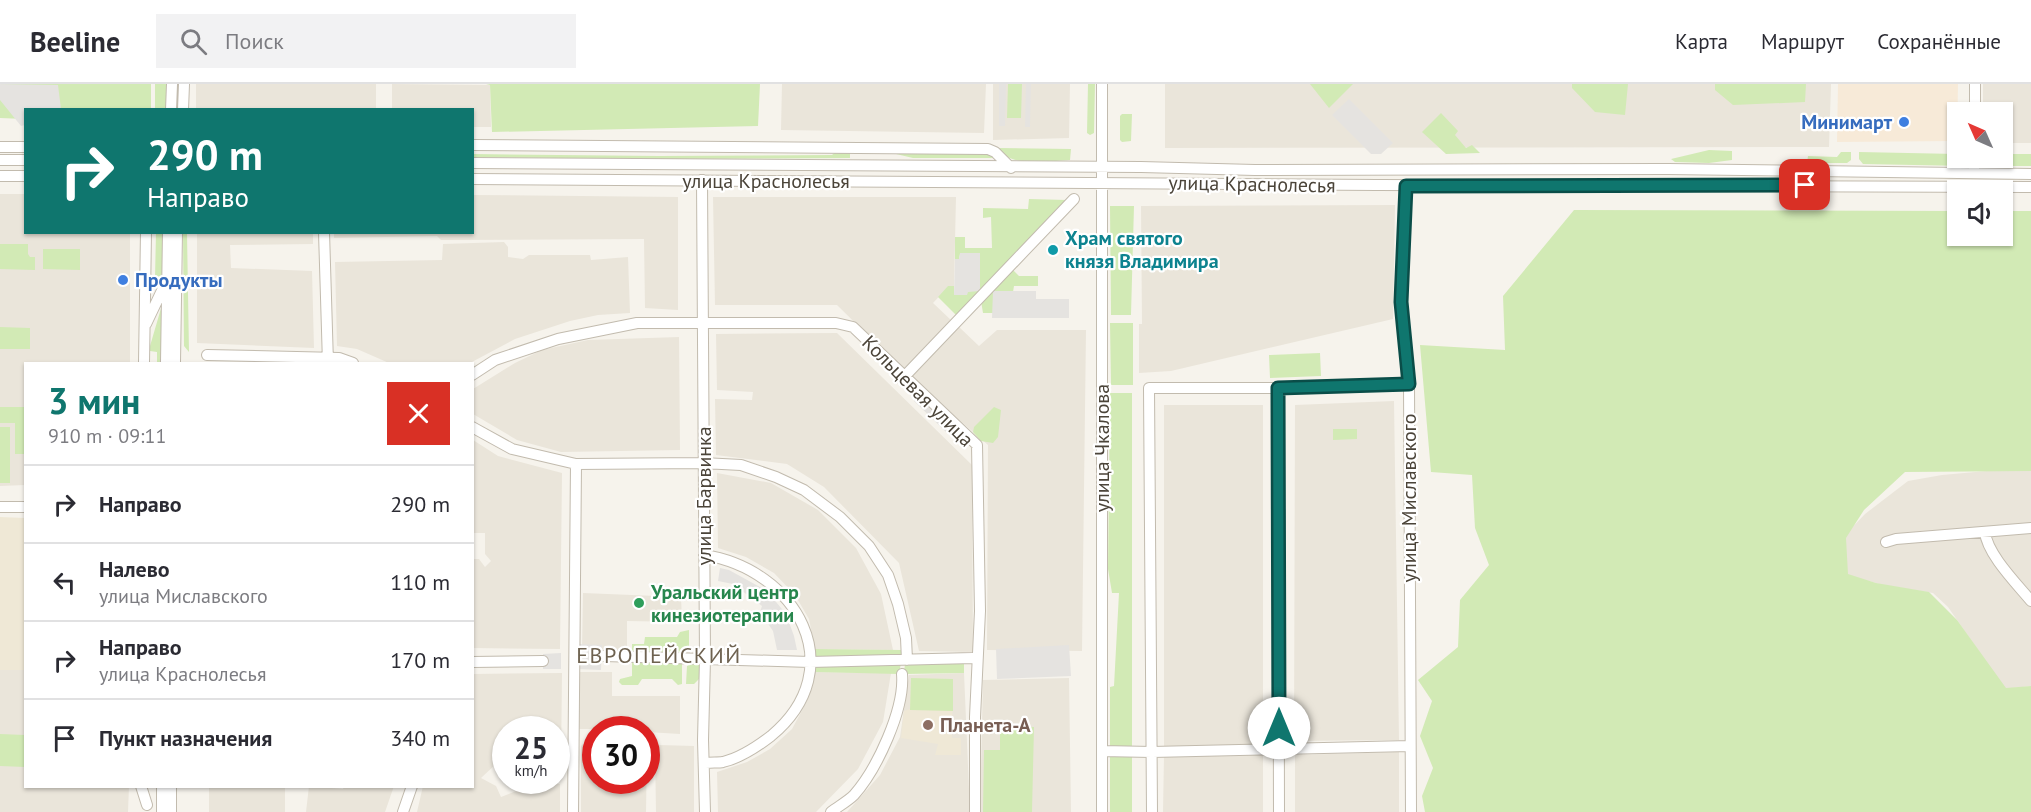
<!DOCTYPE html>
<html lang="ru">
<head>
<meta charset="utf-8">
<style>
	:root { --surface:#fff; --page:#f2f2f3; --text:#2b2b33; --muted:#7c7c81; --line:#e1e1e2; --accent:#0f766e }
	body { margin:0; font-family:"PT Sans",sans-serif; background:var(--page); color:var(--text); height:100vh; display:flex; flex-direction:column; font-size:22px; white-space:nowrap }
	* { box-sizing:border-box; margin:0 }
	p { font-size:20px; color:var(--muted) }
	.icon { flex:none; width:33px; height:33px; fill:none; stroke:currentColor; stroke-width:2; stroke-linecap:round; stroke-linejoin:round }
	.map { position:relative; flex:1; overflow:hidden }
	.panel { position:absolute; left:24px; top:278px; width:450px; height:426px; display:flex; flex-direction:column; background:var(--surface); border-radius:0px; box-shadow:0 2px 4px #0004 }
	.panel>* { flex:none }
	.banner { position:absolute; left:24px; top:24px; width:450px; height:126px; border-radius:0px; box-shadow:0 2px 4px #0004; background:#0f766e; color:#fff; overflow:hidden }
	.needle { width:39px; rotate:315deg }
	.buttons { position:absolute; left:1947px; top:18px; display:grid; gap:12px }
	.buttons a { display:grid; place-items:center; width:66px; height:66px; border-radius:0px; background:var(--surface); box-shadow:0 2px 4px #0004; font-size:30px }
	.speed { position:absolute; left:492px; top:632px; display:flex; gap:12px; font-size:30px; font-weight:700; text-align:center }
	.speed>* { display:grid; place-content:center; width:78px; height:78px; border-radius:50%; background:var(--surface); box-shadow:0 2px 4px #0004; line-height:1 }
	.speed small { font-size:15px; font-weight:400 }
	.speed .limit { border:9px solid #d22; background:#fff; color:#111 }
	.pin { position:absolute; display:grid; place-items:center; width:51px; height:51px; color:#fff; margin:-26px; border-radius:12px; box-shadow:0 3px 9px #0006 }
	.me { position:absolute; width:66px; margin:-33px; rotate:0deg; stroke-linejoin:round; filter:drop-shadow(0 0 4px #0008) }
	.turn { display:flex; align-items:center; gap:21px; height:126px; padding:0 24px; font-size:27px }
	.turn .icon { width:78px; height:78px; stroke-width:2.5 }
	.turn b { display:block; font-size:42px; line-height:51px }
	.round { display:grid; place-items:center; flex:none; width:63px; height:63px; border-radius:0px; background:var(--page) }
	.summary { display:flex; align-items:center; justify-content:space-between; height:102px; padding:0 24px }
	h1 { font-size:36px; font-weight:700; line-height:45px; color:var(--accent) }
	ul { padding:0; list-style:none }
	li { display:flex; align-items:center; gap:18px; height:78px; padding:0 24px; border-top:2px solid var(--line) }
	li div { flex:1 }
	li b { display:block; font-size:22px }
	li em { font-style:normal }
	header { display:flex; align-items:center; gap:36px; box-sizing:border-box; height:84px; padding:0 30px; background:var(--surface); border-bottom:2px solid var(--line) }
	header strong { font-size:28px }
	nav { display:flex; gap:33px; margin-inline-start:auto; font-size:21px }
	.search { width:420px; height:54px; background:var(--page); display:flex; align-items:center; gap:15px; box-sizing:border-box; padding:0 21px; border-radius:0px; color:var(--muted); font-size:22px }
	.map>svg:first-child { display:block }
</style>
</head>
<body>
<header>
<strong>Beeline</strong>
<div class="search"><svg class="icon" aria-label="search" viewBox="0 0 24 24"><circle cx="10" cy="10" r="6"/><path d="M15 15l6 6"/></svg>Поиск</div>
<nav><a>Карта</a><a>Маршрут</a><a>Сохранённые</a></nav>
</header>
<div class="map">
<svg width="2031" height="728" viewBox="0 0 2031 728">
	<rect width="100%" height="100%" fill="#f6f3ec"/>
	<path fill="#eae5da" d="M196 0H376V25H196Z
		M392 0 490 1 491 43H473L472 26H392Z
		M782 0H986L984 49 781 46Z
		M993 0H1070L1069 54 993 56Z
		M1165 0H1831L1829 63 1165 64Z
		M1983 0H2031V59H2003L2002 28H1983Z
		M0 110H25L26 148 130 149V279H26L25 401 0 402Z
		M473 111 678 113V226L645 224 644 155 441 156 437 152 334 154V148H472Z
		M713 113H956L954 202 948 203 933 219 952 237 904 287 837 221H715Z
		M1395 121 1393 235 1171 287 1139 289V240H1142L1141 122Z
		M197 149H313V160L230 161 231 184 312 187 314 264 197 259Z
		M504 158 508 163V173L523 175 529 171H590L591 176 628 173 630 229 598 231 570 237 515 255 470 279H389L357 265 337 262 335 178 442 176 443 160Z
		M958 242 979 262 997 246H1086L1082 567 987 566 988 361 910 293Z
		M837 249 972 381 973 568 919 567 899 479 824 403 787 380 716 371 715 315 752 316 753 308 717 306 716 250Z
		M679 253 680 366 561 368 517 356 473 330V305L515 279 542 266 588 256Z
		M1394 317 1399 656 1294 657 1295 321Z
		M1164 321H1263V661L1164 663Z
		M473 356 498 372 562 389 560 565 473 564V475H479L485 483 491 477 485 470V449H473Z
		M2031 383V602L2005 605 1948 523 1933 509 1883 501 1847 491 1844 452 1865 430 1908 397 1942 391Z
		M717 389 771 399 818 426 856 464 881 510 893 566 815 565 809 535 795 511 774 489 746 473 718 464Z
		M583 509 681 513 682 538 627 537V566H582Z
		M0 586H25L26 702H129L128 728H0Z
		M578 588H612V612H680V650L647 648 646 645H577Z
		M814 588 891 589 883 638 858 685 816 728H718L717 688 747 678 770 665 792 645 806 619Z
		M562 589 561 679H557L556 645H506L505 679H497L481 694 496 702 501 713 537 699 560 700V728H417L423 702H472L473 590Z
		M964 589 970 728H847L880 691 900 653 909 591Z
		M1069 594 1071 728H980L983 596Z
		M583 660H595L596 696H646L647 664 646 728H581V662Z
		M659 661 694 662V728H656L655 666Z
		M1399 668V728H1295V671Z
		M1263 670V728H1163L1164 672Z
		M209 702H285V728H209Z
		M309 702 343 705 344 702H394L385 728H306Z"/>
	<path fill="#f7ead8" d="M1838 0H1958L1957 57 1837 58Z"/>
	<path fill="#efe8d6" d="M0 433 25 434V586H0Z
		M911 594 953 595 952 654H961V671H935L938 660 901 654 904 627 910 625Z"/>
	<path fill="#d2eab5" d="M0 0H151V25L26 26 25 35 0 34Z
		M155 0H167L166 25 155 26Z
		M486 0H760L758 42 492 48 490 1Z
		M1008 0H1022L1021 34H1007Z
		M1088 0H1095L1094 49 1090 51 1087 49Z
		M1310 0H1353L1329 24Z
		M1572 0H1628L1625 31 1595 28 1572 4Z
		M1715 0H1806L1805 18 1733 21 1715 6Z
		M1441 29 1458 47 1455 51 1466 64 1472 61 1480 69 1446 70 1422 48Z
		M1122 30H1132L1131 57 1122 58 1120 56V32Z
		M998 64 1071 65 1070 76C1050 77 1009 84 998 64Z
		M1709 66 1732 67V76L1709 79 1675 78 1671 75Z
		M837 67H850V74L659 75 473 73V70L659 72 832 71Z
		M896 67H986L998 74H913L896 70Z
		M1841 68H1851V76L1847 79H1807L1808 72 1837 73Z
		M1859 68 1957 70 1958 74H1970V78L1965 82 1863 80 1859 75Z
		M2003 70H2031V82H1984L1979 77V74H2002Z
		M1029 115 1067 116 957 232 938 213 948 202H954V211H967L960 170 959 175H955V153H965V164H992L991 133 983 134V124L1028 125Z
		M1110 122H1134L1131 231H1111Z
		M1574 126 1957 127 1958 152H2002L2003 127H2031V387L1905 388 1864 426 1846 454 1848 490 1876 499 1929 508 1957 536 2006 604 2031 602V728H1425L1422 712 1433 684 1420 652 1432 617 1418 596 1458 563 1460 516 1489 481 1475 444 1472 391 1431 388 1420 261 1505 266 1503 212Z
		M156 149H163C163 163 167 192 155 202L150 200 148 194H155Z
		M183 149H187L189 268 184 262Z
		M0 160H28V170L30 173H35V186L0 185Z
		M43 165H80V186L43 185Z
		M1013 186 1019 192H1038V202H1014L1013 208 1020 229H983L981 217Z
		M162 221V279H157V268L150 267V262Z
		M1110 239H1133V301H1111Z
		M0 243 30 244V265H0Z
		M1320 269 1321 292 1270 294 1269 271Z
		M1110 309H1132V728H1110V603L1114 602 1119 509H1112L1108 485Z
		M0 323H25V370H15V339H0Z
		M994 323 1001 326 998 353 993 359 981 357 973 348 974 343Z
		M0 343H10V399H0Z
		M1333 345H1357V355L1333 356Z
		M689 546V566H684L678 571 632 570V560H644L645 553H677L680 548Z
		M809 554H813L815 565 902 566 901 572 812 574Z
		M632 577 680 579 682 580V600L678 601 672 595H642L638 601H622L619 598 620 595 632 592Z
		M964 577V589L904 590 905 579Z
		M693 578 699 579V595L694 600H686L687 582Z
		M901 579 899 590 814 588V581Z
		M911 594 953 595V627L910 626Z
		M1000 642 1034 643 1032 728H983L984 666H1000Z
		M0 650 25 651V683L0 682Z"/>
	<path fill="#e5e3e0" d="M0 0 58 1 61 25 26 26 25 41 21 42 0 16Z
		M999 0H1006L1005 42H999Z
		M1026 0H1031L1030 43H1025Z
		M1349 15 1393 59 1381 70H1371L1332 31Z
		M960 169H980V207L968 208 967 211H954L955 175H959Z
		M993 207H1036V215H1069V234H992Z
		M918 312 950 343 946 348 914 317Z
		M720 484 729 486 767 507 786 530 794 552 797 566H777L773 547 760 528 762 522 733 500 718 497Z
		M578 560 602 561 601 586 577 585Z
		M1069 561 1071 592 997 595 996 565Z
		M561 569V585H543V570Z"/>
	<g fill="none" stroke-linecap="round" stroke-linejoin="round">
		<defs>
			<path id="minor" d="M1102 0V728
				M171 26 172 0
				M183 26 184 0
				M1975 28V0
				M472 61 988 65 995 68 1011 84
				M0 63H26
				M1974 74V89
				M0 76H26
				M472 79 1141 83 1255 86 1668 85 2031 90
				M0 92H26
				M472 95 1377 101 2031 103
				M702 96 705 575 703 656 705 728
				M1406 101 1401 218 1409 300 1411 728
				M324 148 328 279
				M146 240 166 198
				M207 271 339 274 353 279
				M144 279 146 148
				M166 279 168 148
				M175 279 177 148
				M472 291 495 276 558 255 637 239H836L853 243 977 361 980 527 975 633V728
				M902 295 1074 115
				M1278 304 1279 728
				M472 343 512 365 576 380 703 379 741 381 776 393 804 406 840 433 869 462 888 491 898 520 906 554 907 576
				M0 423H26
				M1985 448C1987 470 2017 500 2031 517
				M1886 458 1896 455 2031 444
				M704 471C796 485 853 584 771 652 758 662 740 674 723 678 718 679 711 678 705 679
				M604 572 810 578 973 574
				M472 578 543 577
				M1102 667 1152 668 1410 662
				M141 702 147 721
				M162 702V728
				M171 728V702
				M403 728 412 702
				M573 728 576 380
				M831 728C839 722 848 717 854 711 877 685 905 625 902 590
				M1152 728 1149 304H1278L1409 300"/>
		</defs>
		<use href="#minor" stroke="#c2bbae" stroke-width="12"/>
		<use href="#minor" stroke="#fff" stroke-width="10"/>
	</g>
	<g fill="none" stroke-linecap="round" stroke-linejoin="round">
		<defs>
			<path id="route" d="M1279 644 1278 304 1409 300 1401 218 1406 102 1805 101"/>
		</defs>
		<use href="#route" stroke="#0a4d48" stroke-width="15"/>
		<use href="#route" stroke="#0f766e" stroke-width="10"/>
	</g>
	<g fill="#3f7fe0" stroke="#fff" stroke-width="2">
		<circle cx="1904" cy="38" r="6"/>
		<circle cx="123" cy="196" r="6"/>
	</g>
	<circle fill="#0f9aa8" stroke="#fff" stroke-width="2" cx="1053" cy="166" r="6"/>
	<circle fill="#2e9e5b" stroke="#fff" stroke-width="2" cx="639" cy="519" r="6"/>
	<circle fill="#8d6e63" stroke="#fff" stroke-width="2" cx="928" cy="641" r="6"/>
	<g text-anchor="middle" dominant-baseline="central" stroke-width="4.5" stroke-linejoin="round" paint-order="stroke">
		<g font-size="20" font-weight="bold" fill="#366cbe" stroke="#fff" text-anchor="end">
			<text x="1892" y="38">Минимарт</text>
			<text x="135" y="196" text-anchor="start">Продукты</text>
		</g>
		<g font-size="20" fill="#4b4439" stroke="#fff">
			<text x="766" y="97">улица Краснолесья</text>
			<text transform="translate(1252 100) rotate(1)">улица Краснолесья</text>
			<text transform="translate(918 307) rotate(45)">Кольцевая улица</text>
			<text transform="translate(1102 364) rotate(-90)">улица Чкалова</text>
			<text transform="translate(704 412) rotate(-90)">улица Барвинка</text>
			<text transform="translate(1409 414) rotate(-90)">улица Миславского</text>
		</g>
		<g font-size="20" font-weight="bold" fill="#0d838f" stroke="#fff" text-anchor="start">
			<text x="1065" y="154">Храм святого<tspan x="1065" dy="23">князя Владимира</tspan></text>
		</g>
		<g font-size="20" font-weight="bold" fill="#27864d" stroke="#fff" text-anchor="start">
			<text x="651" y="508">Уральский центр<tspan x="651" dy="23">кинезиотерапии</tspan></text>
		</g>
		<g font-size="20" font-weight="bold" fill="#785e54" stroke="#fff" text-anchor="start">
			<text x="940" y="641">Планета-А</text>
		</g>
		<g font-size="22" letter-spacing="1.5" fill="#6e6250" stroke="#fff">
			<text x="659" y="571">ЕВРОПЕЙСКИЙ</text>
		</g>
	</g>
</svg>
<div class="buttons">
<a><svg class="needle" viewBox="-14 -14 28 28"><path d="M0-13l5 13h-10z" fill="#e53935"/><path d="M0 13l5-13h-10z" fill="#7c7c81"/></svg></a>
<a><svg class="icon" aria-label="sound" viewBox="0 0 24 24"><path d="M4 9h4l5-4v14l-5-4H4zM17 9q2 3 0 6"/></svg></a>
</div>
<div class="speed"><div>25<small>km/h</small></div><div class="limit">30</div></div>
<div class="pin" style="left:1805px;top:101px;background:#d93025"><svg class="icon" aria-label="arrive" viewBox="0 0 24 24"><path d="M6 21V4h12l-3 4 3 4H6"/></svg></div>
<svg class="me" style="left:1279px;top:644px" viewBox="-20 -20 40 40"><circle r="19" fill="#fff"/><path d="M0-13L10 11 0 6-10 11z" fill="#0f766e"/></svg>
<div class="banner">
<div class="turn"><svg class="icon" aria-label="right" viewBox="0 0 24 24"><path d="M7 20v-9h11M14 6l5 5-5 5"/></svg><div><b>290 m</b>Направо</div></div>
</div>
<section class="panel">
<div class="summary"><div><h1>3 мин</h1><p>910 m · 09:11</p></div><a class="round" style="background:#d93025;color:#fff"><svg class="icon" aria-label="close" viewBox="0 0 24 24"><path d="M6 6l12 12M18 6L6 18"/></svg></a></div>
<ul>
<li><svg class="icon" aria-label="right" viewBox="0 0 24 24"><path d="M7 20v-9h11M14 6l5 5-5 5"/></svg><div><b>Направо</b></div><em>290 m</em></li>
<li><svg class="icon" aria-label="left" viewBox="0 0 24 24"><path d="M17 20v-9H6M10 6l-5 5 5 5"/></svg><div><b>Налево</b><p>улица Миславского</p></div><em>110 m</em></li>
<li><svg class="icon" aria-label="right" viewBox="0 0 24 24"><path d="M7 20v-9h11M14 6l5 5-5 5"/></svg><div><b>Направо</b><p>улица Краснолесья</p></div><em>170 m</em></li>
<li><svg class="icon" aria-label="arrive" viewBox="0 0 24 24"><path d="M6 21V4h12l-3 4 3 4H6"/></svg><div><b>Пункт назначения</b></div><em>340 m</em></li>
</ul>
</section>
</div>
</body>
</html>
